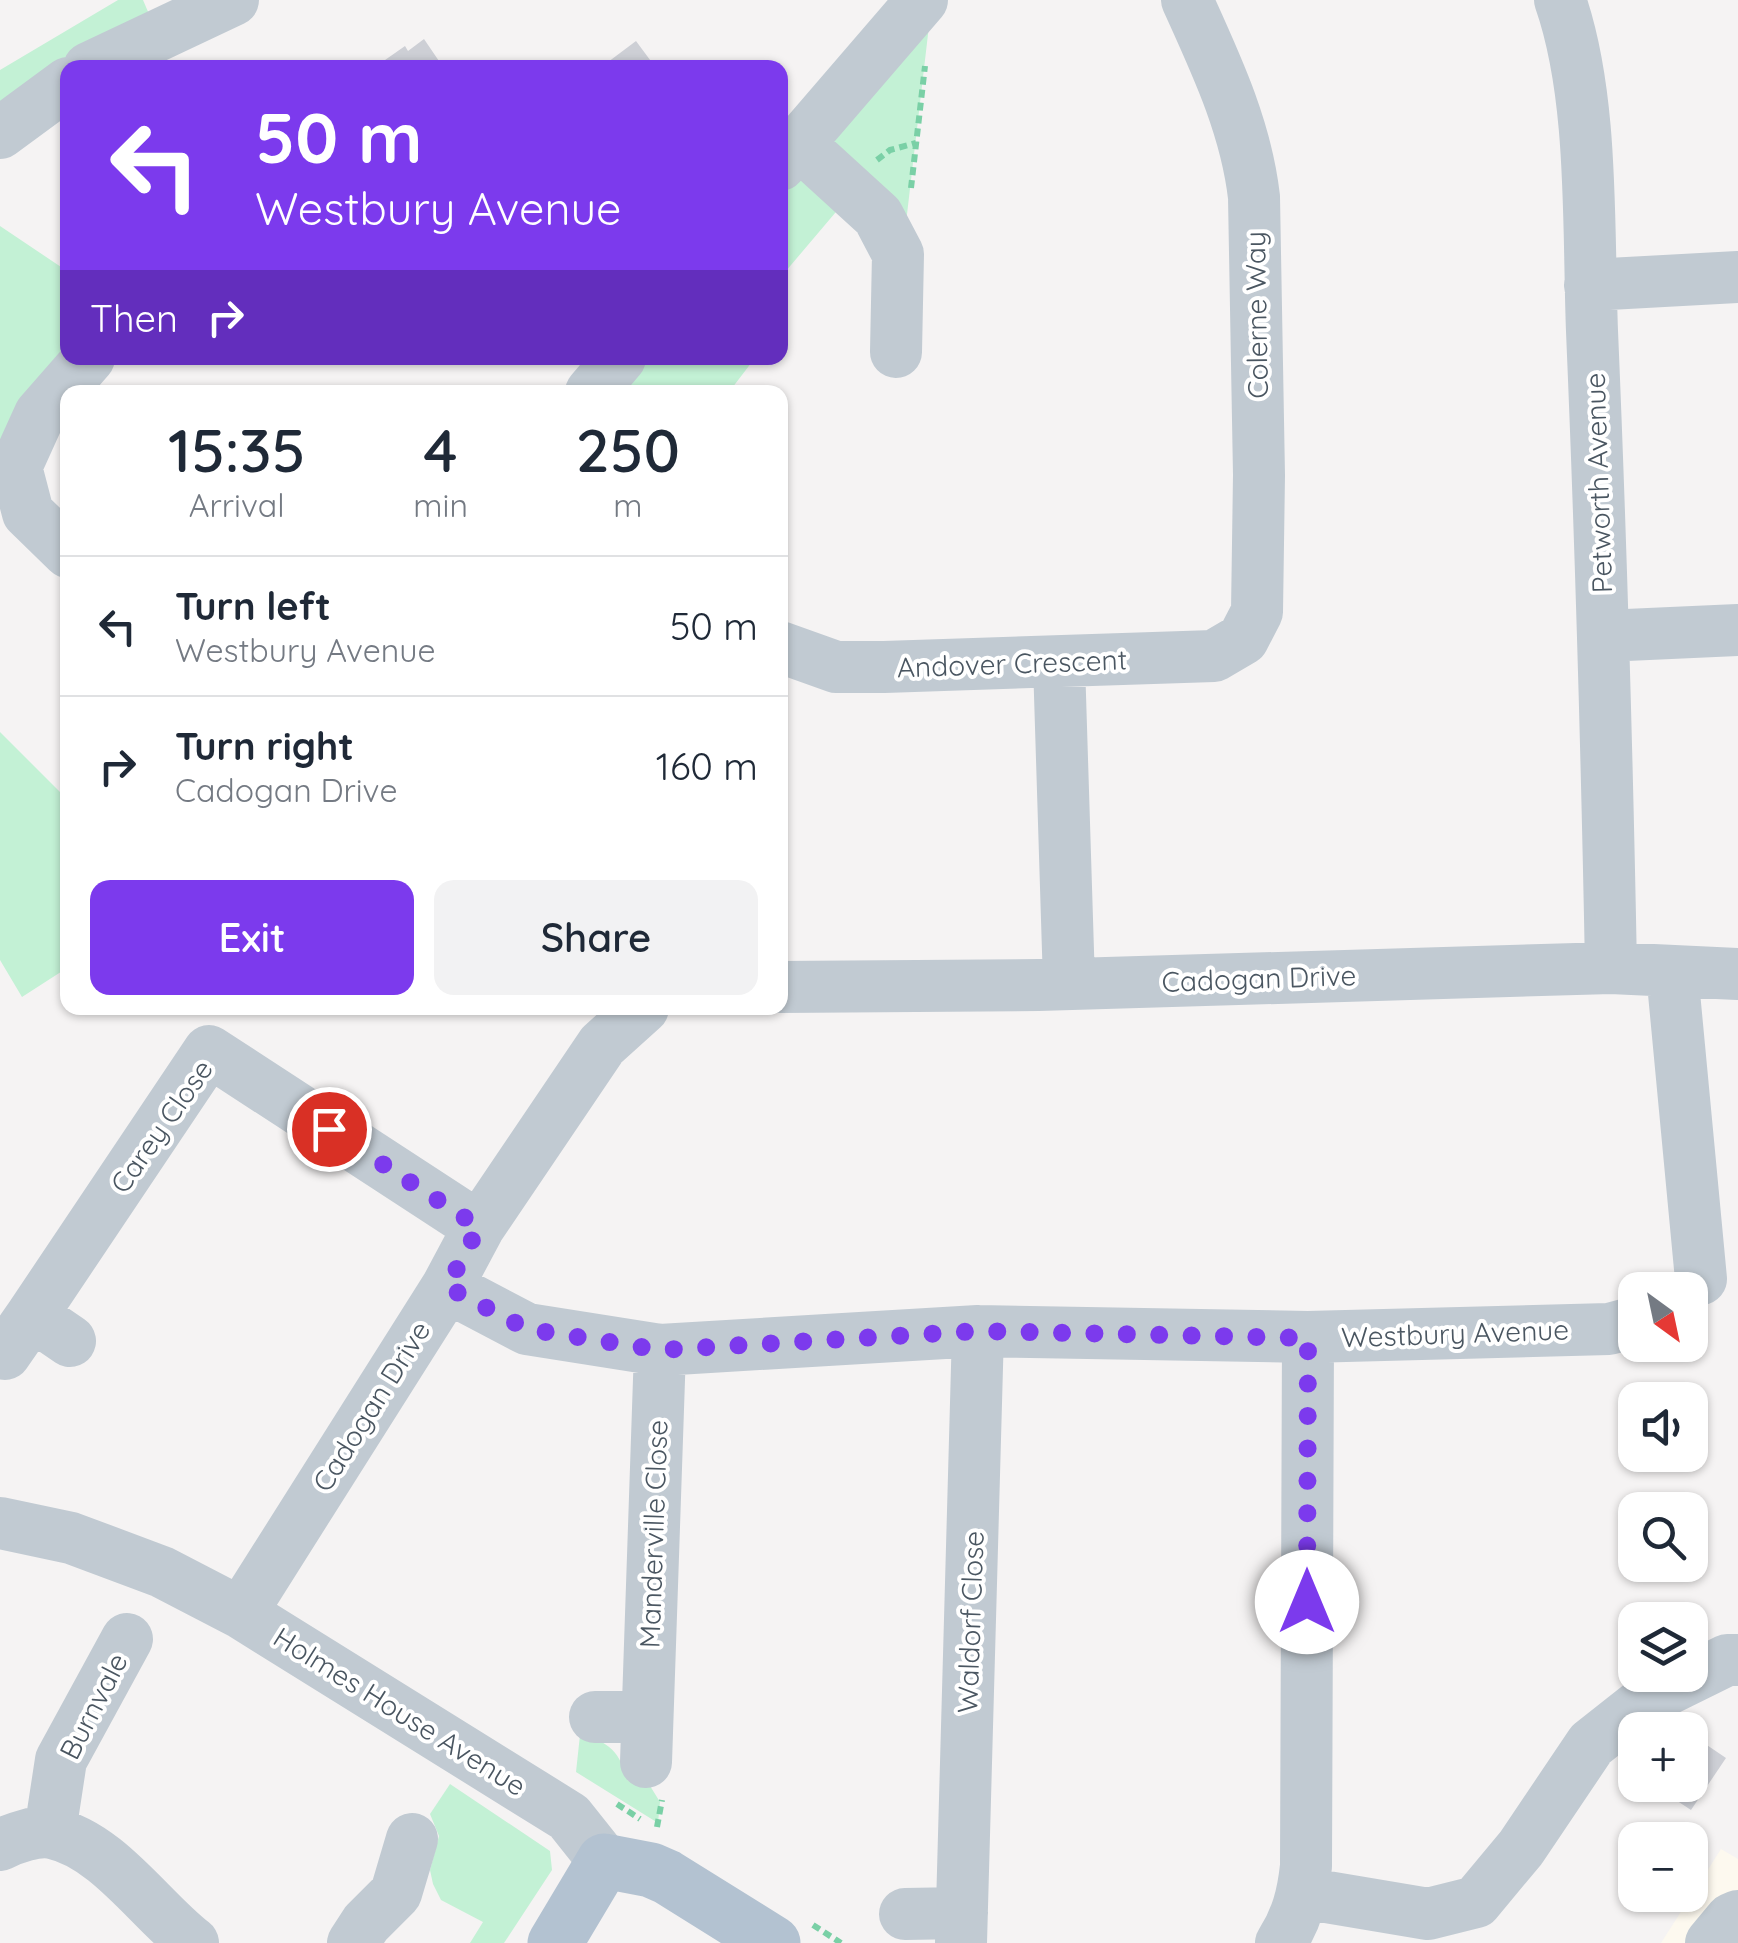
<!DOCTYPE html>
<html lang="en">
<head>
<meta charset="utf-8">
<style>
	:root { --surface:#fff; --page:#f2f2f3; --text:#1f2937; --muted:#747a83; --line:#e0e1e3; --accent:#7c3aed }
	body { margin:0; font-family:Quicksand,sans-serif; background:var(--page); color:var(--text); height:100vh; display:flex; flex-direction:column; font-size:38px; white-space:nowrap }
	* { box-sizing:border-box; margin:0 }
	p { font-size:32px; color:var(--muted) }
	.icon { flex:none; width:55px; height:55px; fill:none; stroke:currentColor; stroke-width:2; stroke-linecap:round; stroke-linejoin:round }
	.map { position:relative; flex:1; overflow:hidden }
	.drawer { position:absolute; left:60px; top:385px; width:728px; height:630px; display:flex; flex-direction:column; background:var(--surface); border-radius:20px; box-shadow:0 2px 8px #0004 }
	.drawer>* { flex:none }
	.hud { position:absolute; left:60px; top:60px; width:728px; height:305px; border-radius:20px; box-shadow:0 2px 8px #0004; background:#7c3aed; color:#fff; overflow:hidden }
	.needle { width:65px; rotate:147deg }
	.controls { position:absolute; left:1618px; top:1272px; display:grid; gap:20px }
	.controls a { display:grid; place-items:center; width:90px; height:90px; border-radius:20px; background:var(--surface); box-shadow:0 2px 8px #0004; font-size:50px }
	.pin { position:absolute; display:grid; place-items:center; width:85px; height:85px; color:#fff; margin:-42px; border:5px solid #fff; border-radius:50%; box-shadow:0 2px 10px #0007 }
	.me { position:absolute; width:110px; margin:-55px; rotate:0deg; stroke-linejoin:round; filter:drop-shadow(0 0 8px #0008) }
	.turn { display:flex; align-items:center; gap:35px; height:210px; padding:0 30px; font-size:45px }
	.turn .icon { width:130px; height:130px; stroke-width:2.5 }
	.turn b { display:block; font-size:70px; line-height:85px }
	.then { display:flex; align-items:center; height:95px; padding:0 30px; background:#0003; gap:20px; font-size:38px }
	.eta { display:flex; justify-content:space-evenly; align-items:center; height:170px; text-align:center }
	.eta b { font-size:60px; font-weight:600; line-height:70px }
	.button { display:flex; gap:20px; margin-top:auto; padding:20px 30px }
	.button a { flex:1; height:115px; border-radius:20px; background:var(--accent); color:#fff; font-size:40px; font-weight:600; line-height:115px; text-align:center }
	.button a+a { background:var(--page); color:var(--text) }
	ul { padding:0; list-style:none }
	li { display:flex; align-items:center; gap:30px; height:140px; padding:0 30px; border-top:2px solid var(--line) }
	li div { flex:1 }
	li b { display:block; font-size:38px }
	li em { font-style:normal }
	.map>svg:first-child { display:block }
</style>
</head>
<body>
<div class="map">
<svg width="1738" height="1943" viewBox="0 0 1738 1943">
	<rect width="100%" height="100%" fill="#f5f3f3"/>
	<path fill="#fdf9ef" d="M1721 1849 1738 1859V1943H1661Z"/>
	<path fill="#c3f1d5" d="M118 0H143L164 49 68 68 0 153V70Z
		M932 0 904 240 852 193 780 278V165Z
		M0 226 67 271 68 358 0 460Z
		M620 358H755L729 392H591Z
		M0 732 67 799 68 950 63 953 67 968 22 997 0 960Z
		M580 1735C610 1741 620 1753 628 1781H647L660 1802 658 1823 576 1772Z
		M450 1784 550 1851 552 1870 504 1943H470L483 1922 441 1900 433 1884 430 1870 439 1836 430 1814Z"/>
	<path fill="#cdcfd5" d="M424 39 441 64 436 68H385L389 65 385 60 405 46 408 51Z
		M636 41 656 68H600Z
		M1695 1737 1726 1758 1691 1810 1659 1789 1662 1785H1690V1744Z"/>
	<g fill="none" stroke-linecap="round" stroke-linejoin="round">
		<path stroke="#7ad0a6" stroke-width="6" stroke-dasharray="8 5" stroke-linecap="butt" d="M877 160 890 150 916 143
			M911 188 925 66
			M617 1804 640 1819
			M657 1827 662 1800
			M813 1925 841 1943"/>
		<path stroke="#c1cad2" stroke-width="52" d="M1560 0C1594 97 1588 228 1592 331 1601 543 1607 756 1611 968
			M89 68 233 0
			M0 133 68 83
			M798 143 878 216 898 254 896 352
			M780 165 922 0
			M1590 285 1738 277
			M591 392 620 358
			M68 552 28 513 16 467 40 414 89 358
			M1604 636 1738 630
			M780 647 836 667H884L1214 656 1243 639 1257 612 1259 475 1254 197C1246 127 1216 64 1187 0
			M1059 663 1069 983
			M1672 972 1701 1279
			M780 987 1039 985 1611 968 1738 974
			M447 1287 527 1329 660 1350 978 1331 1308 1337 1609 1329 1635 1322
			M32 1315 209 1051 479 1227
			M5 1354 32 1315 70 1341
			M0 1523 71 1538 162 1572 241 1613 569 1817 604 1861
			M241 1613 447 1287 479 1227 602 1045 643 1008
			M595 1717H646
			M646 1762 660 1350
			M50 1832 61 1760 127 1639
			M0 1845C14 1838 37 1830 52 1833 108 1845 150 1910 193 1943
			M1303 1893 1428 1914 1476 1902 1521 1848 1591 1744 1648 1699 1727 1660H1738
			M905 1914 962 1913
			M353 1943 366 1923 396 1893 412 1839
			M961 1943 978 1331
			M1281 1943C1297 1918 1303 1895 1306 1866L1308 1337
			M1711 1943 1731 1919 1738 1916"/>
		<path stroke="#b3c2d1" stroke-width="55" d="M555 1943 604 1861 651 1870 667 1877 773 1943"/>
	</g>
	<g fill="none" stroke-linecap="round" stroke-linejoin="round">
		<path stroke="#7c3aed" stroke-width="18" stroke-dasharray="0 32.4" d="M329 1129 479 1227 447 1287 527 1329 660 1350 978 1331 1308 1338 1307 1602"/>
	</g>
	<g text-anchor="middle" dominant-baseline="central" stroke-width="8" stroke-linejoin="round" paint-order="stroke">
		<g font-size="28" fill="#4a5661" stroke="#fff">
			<text transform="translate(1256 315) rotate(-91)">Colerne Way</text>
			<text transform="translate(1598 483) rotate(-92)">Petworth Avenue</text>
			<text transform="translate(1012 663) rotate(-2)">Andover Crescent</text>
			<text transform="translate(1259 978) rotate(-2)">Cadogan Drive</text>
			<text transform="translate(161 1126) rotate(-55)">Carey Close</text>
			<text transform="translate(1455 1333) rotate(-2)">Westbury Avenue</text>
			<text transform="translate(371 1406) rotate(-58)">Cadogan Drive</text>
			<text transform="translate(653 1534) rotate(-88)">Manderville Close</text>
			<text transform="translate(970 1622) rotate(-88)">Waldorf Close</text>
			<text transform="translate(93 1706) rotate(-63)">Burnvale</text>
			<text transform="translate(400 1711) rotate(32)">Holmes House Avenue</text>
		</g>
	</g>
</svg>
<div class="controls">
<a><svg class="needle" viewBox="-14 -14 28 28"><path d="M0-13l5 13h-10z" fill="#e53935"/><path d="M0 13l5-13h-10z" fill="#747a83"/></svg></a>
<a><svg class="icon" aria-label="sound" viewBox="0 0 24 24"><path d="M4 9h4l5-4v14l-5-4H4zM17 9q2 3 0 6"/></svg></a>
<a><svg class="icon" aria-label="search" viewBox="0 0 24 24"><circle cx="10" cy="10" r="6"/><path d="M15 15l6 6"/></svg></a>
<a><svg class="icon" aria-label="layers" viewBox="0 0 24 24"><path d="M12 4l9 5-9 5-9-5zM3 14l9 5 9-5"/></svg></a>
<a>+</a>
<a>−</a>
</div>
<div class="pin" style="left:329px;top:1129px;background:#d93025"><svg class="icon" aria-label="arrive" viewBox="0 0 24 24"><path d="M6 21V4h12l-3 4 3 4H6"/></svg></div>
<svg class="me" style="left:1307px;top:1602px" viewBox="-20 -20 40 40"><circle r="19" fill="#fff"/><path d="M0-13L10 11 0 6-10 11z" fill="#7c3aed"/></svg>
<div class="hud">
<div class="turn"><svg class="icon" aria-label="left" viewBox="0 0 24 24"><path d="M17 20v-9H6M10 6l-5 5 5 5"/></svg><div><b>50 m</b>Westbury Avenue</div></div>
<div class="then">Then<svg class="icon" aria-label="right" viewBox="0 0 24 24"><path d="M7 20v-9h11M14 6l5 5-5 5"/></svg></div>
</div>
<section class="drawer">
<div class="eta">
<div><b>15:35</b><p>Arrival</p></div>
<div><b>4</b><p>min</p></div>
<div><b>250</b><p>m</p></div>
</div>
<ul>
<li><svg class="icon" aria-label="left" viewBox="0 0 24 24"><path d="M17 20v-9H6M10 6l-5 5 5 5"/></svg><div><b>Turn left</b><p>Westbury Avenue</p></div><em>50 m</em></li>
<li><svg class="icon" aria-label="right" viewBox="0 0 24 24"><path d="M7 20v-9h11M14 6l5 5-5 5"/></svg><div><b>Turn right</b><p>Cadogan Drive</p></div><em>160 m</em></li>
</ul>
<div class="button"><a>Exit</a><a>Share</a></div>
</section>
</div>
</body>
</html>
